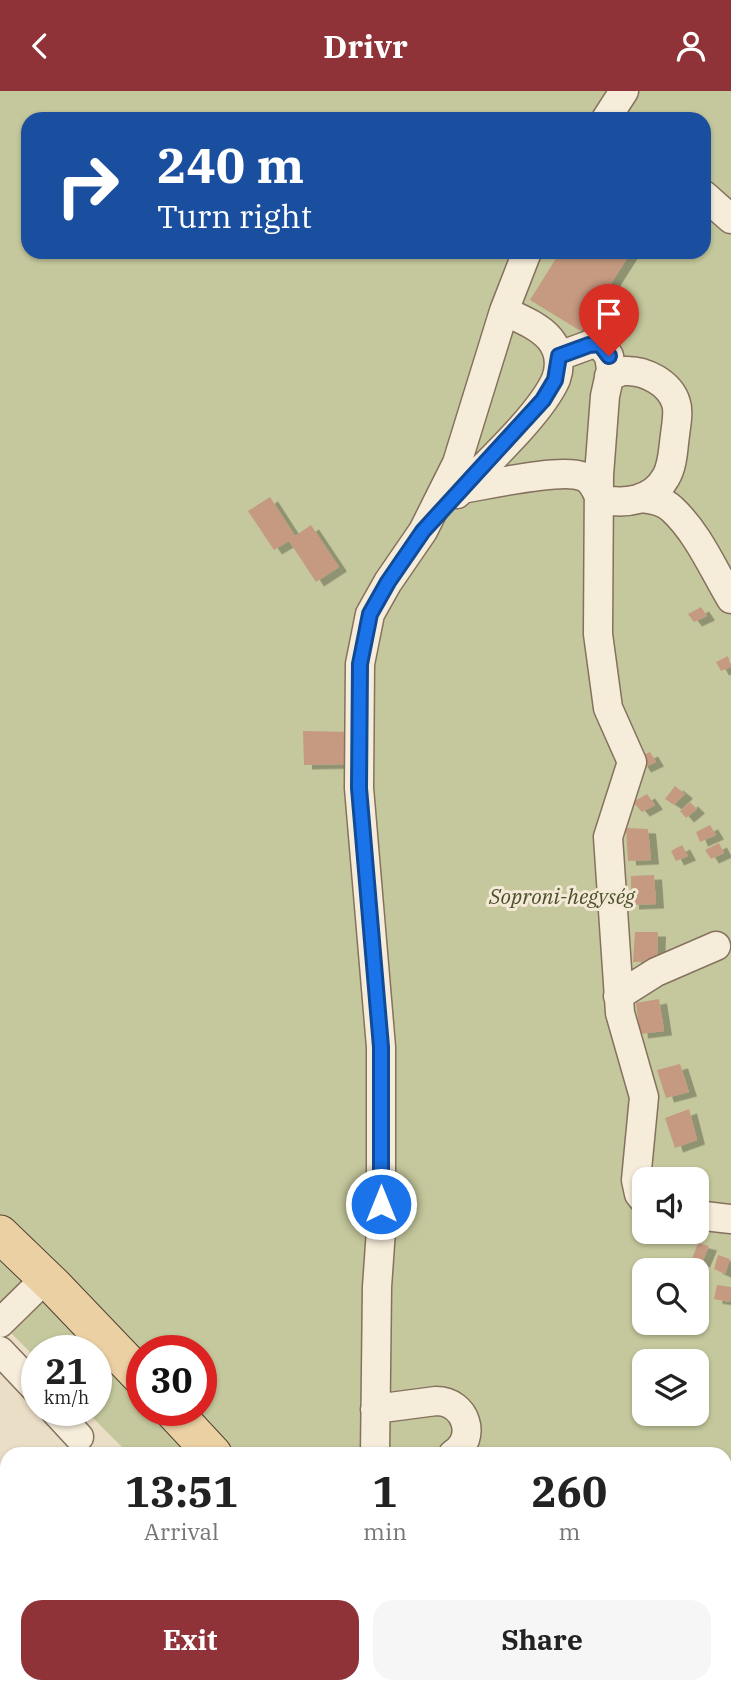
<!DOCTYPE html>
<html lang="en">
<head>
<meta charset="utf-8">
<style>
	:root { --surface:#fff; --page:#f6f6f6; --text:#222; --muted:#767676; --accent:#8f3338 }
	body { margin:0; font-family:"IBM Plex Serif",serif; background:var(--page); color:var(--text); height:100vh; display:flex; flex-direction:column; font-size:26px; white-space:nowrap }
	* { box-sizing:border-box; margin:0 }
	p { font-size:23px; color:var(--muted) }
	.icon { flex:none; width:38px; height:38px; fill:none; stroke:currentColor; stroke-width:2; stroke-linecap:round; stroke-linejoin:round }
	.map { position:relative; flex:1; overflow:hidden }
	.sheet { position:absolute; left:0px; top:1356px; width:732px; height:247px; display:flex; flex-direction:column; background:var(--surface); border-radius:21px 21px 0 0; box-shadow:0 2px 5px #0004 }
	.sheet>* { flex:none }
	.hud { position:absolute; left:21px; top:21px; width:690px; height:147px; border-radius:21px; box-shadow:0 2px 5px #0004; background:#1a4fa0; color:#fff; overflow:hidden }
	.buttons { position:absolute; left:632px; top:1076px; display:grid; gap:14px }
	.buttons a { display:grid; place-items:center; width:77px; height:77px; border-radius:14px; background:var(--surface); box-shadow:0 2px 5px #0004; font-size:35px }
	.speed { position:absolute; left:21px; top:1244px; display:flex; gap:14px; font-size:35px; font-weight:700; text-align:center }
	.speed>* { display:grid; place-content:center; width:91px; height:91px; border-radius:50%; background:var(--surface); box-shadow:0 2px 5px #0004; line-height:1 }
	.speed small { font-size:18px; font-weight:400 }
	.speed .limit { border:10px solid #d22; background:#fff; color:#111 }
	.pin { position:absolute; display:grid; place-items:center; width:60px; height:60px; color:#fff; margin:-72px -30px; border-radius:50% 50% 50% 0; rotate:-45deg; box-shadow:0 0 7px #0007 }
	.pin .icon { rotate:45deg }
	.me { position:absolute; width:77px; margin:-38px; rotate:0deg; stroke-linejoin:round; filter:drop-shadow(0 0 5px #0008) }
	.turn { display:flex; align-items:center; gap:24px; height:147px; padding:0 21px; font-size:32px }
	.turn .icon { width:91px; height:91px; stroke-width:2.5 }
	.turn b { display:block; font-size:49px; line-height:60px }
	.eta { display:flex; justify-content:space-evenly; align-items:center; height:119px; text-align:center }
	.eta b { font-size:42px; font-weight:700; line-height:49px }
	.cta { display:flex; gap:14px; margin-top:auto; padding:14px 21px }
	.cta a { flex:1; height:80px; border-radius:21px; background:var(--accent); color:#fff; font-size:28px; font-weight:700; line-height:80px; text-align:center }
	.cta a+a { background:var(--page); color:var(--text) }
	header { display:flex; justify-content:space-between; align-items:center; height:91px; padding:0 21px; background:var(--accent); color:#fff; font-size:32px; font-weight:700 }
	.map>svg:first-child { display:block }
</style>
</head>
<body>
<header><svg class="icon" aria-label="back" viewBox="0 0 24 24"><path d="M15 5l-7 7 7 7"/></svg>Drivr<svg class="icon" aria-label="person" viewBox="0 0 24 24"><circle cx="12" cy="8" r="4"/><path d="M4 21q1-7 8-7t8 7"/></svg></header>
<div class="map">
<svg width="731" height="1602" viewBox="0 0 731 1602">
	<defs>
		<filter id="shadow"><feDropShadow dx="8" dy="4.5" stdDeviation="0" flood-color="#0004"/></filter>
	</defs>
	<rect width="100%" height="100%" fill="#ebdec7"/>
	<path fill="#c5c89c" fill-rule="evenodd" d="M0 0H731V1602H493L492 1596H724V1363H129L86 1320H96V1260H37V1268L0 1231ZM28 28H704V161H28ZM644 1088H696V1141H644ZM644 1180H696V1232H644ZM142 1260H201V1320H142ZM644 1270H696V1323H644Z"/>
	<path fill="#c69a80" filter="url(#shadow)" d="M560 161H631L581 240 530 209Z
		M270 406 295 445 311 434 339 476 316 491 289 450 274 459 248 420Z
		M701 516 707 525 694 531 688 523Z
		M728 565 731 576 721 580 716 571Z
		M303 640 351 641V673L304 674Z
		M650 661 656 671 643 677 637 667Z
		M675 695 685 703 674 714 665 708Z
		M647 703 655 714 642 721 633 711Z
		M690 711 697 718 686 727 680 720Z
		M710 734 716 744 700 751 696 741Z
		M626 737 648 738 651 769 628 770Z
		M719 752 724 762 711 768 705 759Z
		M682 754 688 765 676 770 671 760Z
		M654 784 656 813 631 814V785Z
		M635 841H658L657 870 633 871Z
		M659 908 664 940 640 943 636 912Z
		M680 973 689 1001 666 1007 657 979Z
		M689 1018 697 1049 675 1057 665 1027Z
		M673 1076 678 1088H655L653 1083Z
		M698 1152 709 1155 702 1172 692 1168Z
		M718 1164 730 1168 725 1183 714 1178Z
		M717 1194 731 1196 730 1211 714 1208Z
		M178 1596H205L207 1602H163Z"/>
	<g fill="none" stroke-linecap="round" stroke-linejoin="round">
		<defs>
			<path id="minor" d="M606 28 624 0
				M704 104 731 128
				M559 265 589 254 600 253 609 265 611 278 605 305 599 384 598 543 608 617 632 671 608 746 620 922 644 1006 636 1089 639 1103 644 1109
				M462 398C487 394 563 376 584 386 593 390 596 399 600 408 624 414 653 410 666 386 673 374 673 358 675 344 676 335 679 321 676 312 670 292 645 279 625 280 620 280 614 284 609 285
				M457 403C485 374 541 323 556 288 561 274 559 259 550 248 539 235 519 227 504 220
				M641 407C653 408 664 410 672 418 698 442 713 478 731 508
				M618 905 656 881 716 855
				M696 1124 731 1128
				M0 1232 46 1187
				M0 1260 37 1299
				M375 1318 436 1310C466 1310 478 1347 453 1363
				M55 1320 79 1346
				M375 1363 377 1196 381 1139V956L359 697 360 573 370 523 388 491 423 440 457 372 504 220 527 161
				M265 1596 266 1602
				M714 1596 726 1602
				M29 1602 46 1596"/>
			<path id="major" d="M0 1143 54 1195 142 1287
				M173 1320 213 1363
				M349 1596 351 1602"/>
		</defs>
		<use href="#minor" stroke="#85715e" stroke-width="31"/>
		<use href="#major" stroke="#544032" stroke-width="39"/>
		<use href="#minor" stroke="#f6ecda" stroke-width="28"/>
		<use href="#major" stroke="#ead0a3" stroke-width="37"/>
	</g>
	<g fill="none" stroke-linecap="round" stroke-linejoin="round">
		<defs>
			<path id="route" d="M381 1113V956L359 697 360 573 370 523 388 491 423 440 543 309 555 289 559 265 589 254 600 253 609 265"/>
		</defs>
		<use href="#route" stroke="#114b97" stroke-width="18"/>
		<use href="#route" stroke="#1a73e8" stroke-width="12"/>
	</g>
	<g text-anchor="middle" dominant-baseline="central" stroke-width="6" stroke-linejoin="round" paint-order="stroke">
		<g font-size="21" font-style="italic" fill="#495129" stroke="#f3e9d6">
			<text x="562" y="805">Soproni-hegység</text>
		</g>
	</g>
</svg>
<div class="buttons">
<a><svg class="icon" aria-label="sound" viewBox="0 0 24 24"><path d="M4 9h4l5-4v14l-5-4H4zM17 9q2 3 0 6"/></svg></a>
<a><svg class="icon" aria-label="search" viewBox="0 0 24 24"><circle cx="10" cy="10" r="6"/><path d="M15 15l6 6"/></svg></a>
<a><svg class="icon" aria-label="layers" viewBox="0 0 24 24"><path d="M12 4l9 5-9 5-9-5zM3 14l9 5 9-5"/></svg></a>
</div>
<div class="speed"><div>21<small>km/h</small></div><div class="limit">30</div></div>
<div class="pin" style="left:609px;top:265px;background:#d93025"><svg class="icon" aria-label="arrive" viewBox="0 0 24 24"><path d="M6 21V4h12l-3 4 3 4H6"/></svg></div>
<svg class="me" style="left:381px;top:1113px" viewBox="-20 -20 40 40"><circle r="17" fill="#1a73e8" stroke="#fff" stroke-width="3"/><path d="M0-11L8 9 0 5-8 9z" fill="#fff"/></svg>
<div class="hud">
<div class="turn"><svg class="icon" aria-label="right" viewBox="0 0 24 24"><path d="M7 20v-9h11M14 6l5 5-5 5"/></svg><div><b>240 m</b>Turn right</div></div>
</div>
<section class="sheet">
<div class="eta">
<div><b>13:51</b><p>Arrival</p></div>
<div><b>1</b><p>min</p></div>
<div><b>260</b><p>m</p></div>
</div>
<div class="cta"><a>Exit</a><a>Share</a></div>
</section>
</div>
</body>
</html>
